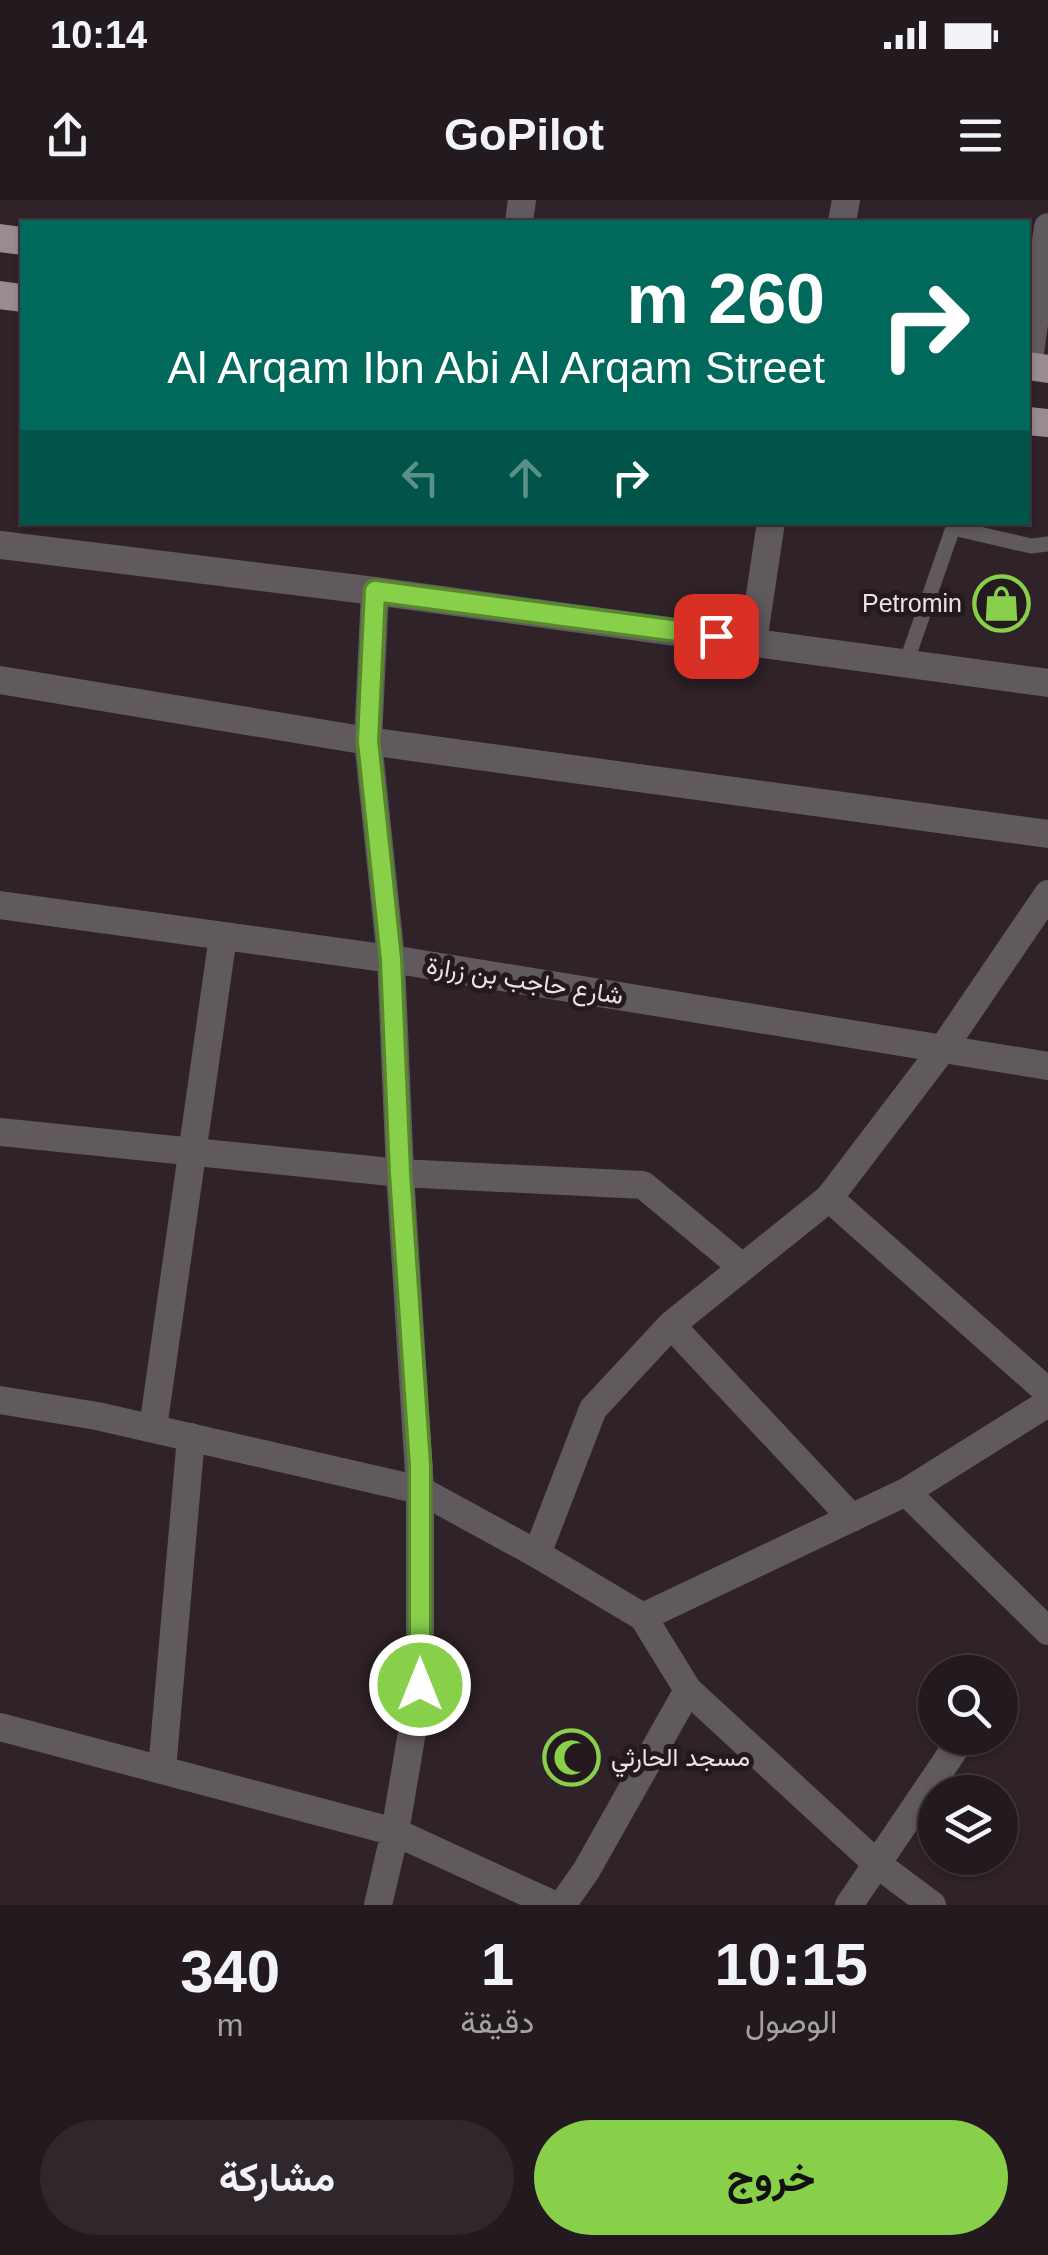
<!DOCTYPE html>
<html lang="ar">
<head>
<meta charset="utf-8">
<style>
	:root { --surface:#231a1f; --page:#2f272c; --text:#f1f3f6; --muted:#a3a1a4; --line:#40383d; --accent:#88cf4a }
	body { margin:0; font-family:Arial,Vazirmatn,sans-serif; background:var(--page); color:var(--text); direction:rtl; height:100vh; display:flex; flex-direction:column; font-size:38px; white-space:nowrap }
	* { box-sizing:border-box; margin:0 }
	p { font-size:32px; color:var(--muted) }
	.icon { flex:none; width:55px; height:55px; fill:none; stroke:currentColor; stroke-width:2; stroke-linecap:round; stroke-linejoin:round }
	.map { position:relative; height:1705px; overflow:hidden; direction:ltr }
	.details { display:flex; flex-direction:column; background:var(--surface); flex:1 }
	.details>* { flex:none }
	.top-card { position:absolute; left:20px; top:20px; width:1010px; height:305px; border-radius:0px; box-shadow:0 2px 8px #0004,0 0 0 2px var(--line); direction:rtl; background:#00695c; color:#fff; overflow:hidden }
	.controls { position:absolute; left:918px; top:1455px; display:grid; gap:20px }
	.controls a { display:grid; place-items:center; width:100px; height:100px; border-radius:50%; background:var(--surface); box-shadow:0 2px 8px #0004,0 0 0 2px var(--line); font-size:50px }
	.pin { position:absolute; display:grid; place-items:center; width:85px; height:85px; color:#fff; margin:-42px; border-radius:20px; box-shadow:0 5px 15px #0006 }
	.me { position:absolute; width:110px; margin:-55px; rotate:0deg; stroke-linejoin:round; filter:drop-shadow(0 0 8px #0008) }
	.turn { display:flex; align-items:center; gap:35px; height:210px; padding:0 40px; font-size:45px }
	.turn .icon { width:130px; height:130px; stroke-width:2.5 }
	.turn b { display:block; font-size:70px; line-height:85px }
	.lanes { display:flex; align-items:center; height:95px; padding:0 40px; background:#0003; justify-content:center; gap:50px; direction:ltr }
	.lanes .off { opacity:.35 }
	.eta { display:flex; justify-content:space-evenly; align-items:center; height:170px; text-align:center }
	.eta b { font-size:60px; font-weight:700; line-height:70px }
	.primary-button { display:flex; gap:20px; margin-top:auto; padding:20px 40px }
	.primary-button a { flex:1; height:115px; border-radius:60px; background:var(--accent); color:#111; font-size:40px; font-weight:700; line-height:115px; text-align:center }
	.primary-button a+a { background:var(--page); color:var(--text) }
	.status { display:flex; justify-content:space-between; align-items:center; height:70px; padding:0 50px; background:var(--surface); direction:ltr }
	.status svg { height:28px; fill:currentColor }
	header { display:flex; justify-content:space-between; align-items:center; height:130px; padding:0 40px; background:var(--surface); font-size:45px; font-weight:700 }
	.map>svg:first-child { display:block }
</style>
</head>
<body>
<div class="status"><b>10:14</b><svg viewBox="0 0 49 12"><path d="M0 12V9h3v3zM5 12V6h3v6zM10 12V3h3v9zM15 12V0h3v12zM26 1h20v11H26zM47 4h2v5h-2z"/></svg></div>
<header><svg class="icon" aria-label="menu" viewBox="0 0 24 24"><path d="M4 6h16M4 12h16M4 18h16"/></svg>GoPilot<svg class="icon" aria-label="share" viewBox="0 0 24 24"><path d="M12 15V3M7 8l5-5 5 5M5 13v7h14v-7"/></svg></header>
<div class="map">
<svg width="1048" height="1705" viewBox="0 0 1048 1705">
	<rect width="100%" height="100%" fill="#2f2229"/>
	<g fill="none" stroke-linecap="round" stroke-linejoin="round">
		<path stroke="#60595d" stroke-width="15" d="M953 328 1031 346 1048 344
			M906 463 955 322"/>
		<path stroke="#60595d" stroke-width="28" d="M519 22 522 0
			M1028 166 1048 27
			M0 345 375 391 1048 483
			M375 391 368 541 391 759 400 973 420 1290V1485L395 1632 378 1705
			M753 442 771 322
			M0 480 368 541 1048 634
			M0 705 391 759 1048 866
			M0 932 400 973 643 985 742 1067
			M829 998 1048 1192
			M671 1125 852 1318
			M0 1200 97 1216 420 1290 537 1354 643 1417 688 1490 877 1664 932 1705
			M153 1228 223 736
			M906 1292 1048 1431
			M537 1354 593 1209 671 1125 829 998 944 847 1048 694
			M643 1417 906 1292 1048 1203
			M0 1527 395 1632 554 1705
			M162 1570 191 1237
			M562 1705 586 1671 688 1490
			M849 1705 962 1538"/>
		<path stroke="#60595d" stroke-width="28" d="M842 22 846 0"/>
		<path stroke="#988b92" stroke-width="28" d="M0 38 22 41
			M0 95 22 98
			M1028 166 1048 169
			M1028 221 1048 223"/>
	</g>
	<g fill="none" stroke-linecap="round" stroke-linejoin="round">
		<defs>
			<path id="route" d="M420 1485V1265L400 973 391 759 368 541 375 391 716 436"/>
		</defs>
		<use href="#route" stroke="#588730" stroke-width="25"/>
		<use href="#route" stroke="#88cf4a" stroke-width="18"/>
	</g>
	<defs>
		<symbol id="shop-ring" viewBox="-11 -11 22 22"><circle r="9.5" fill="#251920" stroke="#88cf4a" stroke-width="1.5"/><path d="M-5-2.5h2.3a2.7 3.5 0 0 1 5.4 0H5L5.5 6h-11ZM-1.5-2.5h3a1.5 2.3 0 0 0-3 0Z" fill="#88cf4a"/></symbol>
		<symbol id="mosque-ring" viewBox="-11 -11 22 22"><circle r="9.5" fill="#251920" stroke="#88cf4a" stroke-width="1.5"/><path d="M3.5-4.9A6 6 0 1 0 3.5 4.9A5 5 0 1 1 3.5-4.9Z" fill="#88cf4a"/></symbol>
	</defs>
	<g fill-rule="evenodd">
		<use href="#shop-ring" x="970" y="372" width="63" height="63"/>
		<use href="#mosque-ring" x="540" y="1526" width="63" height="63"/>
	</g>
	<g text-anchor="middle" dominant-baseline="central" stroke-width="10" stroke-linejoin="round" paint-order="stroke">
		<g font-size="25" fill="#eae2e6" stroke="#251920" text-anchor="end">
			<text x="962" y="403">Petromin</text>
			<text x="611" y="1557" text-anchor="start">مسجد الحارثي</text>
		</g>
		<g font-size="25" fill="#eae2e6" stroke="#251920">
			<text transform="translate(525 780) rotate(9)">شارع حاجب بن زرارة</text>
		</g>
	</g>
</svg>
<div class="controls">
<a><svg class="icon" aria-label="search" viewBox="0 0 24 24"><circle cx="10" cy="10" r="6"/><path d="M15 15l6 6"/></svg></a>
<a><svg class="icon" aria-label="layers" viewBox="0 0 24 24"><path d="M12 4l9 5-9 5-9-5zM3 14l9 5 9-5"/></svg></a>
</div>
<div class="pin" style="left:716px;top:436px;background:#d93025"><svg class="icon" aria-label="arrive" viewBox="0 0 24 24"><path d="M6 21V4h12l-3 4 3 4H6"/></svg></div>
<svg class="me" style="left:420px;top:1485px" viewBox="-20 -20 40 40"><circle r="17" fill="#88cf4a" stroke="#fff" stroke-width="3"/><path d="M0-11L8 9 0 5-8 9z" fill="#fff"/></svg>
<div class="top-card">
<div class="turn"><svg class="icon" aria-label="right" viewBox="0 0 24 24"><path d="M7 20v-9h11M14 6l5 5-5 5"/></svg><div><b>260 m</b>Al Arqam Ibn Abi Al Arqam Street</div></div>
<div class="lanes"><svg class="icon off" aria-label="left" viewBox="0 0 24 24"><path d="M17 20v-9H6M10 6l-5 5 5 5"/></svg><svg class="icon off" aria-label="ahead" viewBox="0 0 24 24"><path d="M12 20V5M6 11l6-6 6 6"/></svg><svg class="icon" aria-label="right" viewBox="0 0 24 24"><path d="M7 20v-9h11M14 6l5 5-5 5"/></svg></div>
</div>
</div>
<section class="details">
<div class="eta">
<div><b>10:15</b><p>الوصول</p></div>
<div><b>1</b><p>دقيقة</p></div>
<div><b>340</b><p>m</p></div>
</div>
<div class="primary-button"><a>خروج</a><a>مشاركة</a></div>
</section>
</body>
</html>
